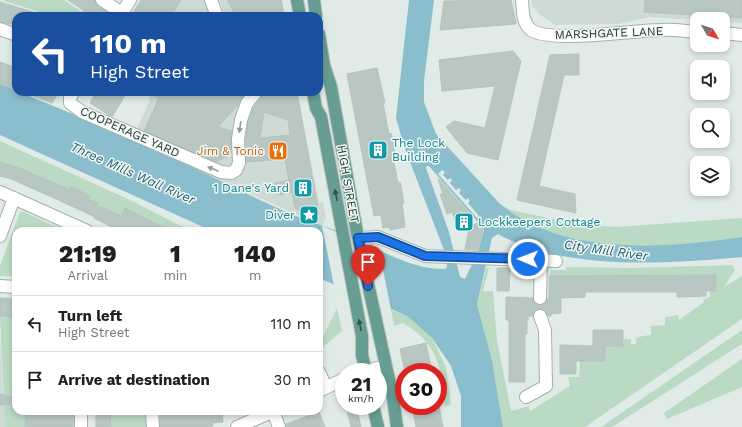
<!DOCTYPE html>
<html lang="en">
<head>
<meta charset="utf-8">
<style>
	:root { --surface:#fff; --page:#f6f6f6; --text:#202124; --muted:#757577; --line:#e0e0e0 }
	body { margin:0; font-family:"Work Sans",sans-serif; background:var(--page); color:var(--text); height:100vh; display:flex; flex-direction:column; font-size:15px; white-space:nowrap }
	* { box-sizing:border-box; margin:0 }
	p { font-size:13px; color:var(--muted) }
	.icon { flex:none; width:22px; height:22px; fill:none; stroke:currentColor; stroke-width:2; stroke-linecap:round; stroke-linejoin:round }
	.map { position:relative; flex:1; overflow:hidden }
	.side { position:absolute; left:12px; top:227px; width:311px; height:188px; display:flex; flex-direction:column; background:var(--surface); border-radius:12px; box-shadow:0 2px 6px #0003 }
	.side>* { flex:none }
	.hud { position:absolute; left:12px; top:12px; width:311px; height:84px; border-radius:12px; box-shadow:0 2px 6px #0003; background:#1a4fa0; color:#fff; overflow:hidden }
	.needle { width:26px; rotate:129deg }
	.tools { position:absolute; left:690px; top:12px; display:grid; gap:8px }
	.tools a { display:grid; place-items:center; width:40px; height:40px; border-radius:8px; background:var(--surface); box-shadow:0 2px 6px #0003; font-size:20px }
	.speed { position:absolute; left:335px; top:363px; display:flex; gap:8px; font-size:20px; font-weight:700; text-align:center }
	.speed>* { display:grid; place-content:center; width:52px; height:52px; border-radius:50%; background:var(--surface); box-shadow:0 2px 6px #0003; line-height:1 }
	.speed small { font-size:10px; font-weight:400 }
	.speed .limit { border:6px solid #d22; background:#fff; color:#111 }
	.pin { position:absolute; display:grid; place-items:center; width:34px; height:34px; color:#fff; margin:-41px -17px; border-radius:50% 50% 50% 0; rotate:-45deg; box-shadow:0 0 4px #0007 }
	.pin .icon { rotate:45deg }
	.me { position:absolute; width:44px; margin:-22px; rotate:271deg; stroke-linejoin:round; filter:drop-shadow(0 0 3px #0008) }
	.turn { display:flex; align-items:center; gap:14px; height:84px; padding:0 12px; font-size:18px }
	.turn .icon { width:52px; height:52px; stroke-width:2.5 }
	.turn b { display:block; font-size:28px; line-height:34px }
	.eta { display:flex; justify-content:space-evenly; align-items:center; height:68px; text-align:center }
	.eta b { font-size:24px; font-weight:800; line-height:28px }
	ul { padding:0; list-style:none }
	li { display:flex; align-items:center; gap:12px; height:56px; padding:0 12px; border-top:1px solid var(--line) }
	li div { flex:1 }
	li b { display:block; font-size:15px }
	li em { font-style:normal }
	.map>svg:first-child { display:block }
</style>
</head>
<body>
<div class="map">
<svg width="742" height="427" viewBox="0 0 742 427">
	<rect width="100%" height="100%" fill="#e0eae6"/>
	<path fill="#cedad5" d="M141 0H205L210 16H131Z
		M219 0H282L285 16H226Z
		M531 0H742V23L723 22V19L697 20 649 17 619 24 555 25 539 14 532 5Z
		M150 92 297 93 319 202 323 203 326 218 322 226 187 165 191 160 134 135 149 102Z
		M0 334 3 395 5 427H0Z"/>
	<path fill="#badac4" d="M4 0H64L85 14 84 16H48L43 13 4 1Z
		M0 141 128 199 191 231H170L161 226 158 231 121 217 100 206 97 213 88 199 90 194 72 186 69 191 19 168 0 162Z
		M500 204 511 210 576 224 617 227 742 218V237C663 248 566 257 500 204Z
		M20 212H24L65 231H16V276H0V266Z
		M732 265 735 270 724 287 742 276V319L585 427H503L492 360 477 304 486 268H489L483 291H493L497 341 511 411 529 406 530 411 570 386 568 377H579L580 361H604L605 346H623L624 339H631V344H636V338L643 336 651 335V326L665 325V317L678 315 679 320 704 302 703 300 710 297V291H716V275L549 276 551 270H566V267L632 268Z
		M337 308 342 331 322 348 319 345Z
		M391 310 407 316 432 338 446 367 451 405 445 406C441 368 439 344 403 323L394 326Z
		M9 313H13V317H16V372H14L16 411H24L25 427H5L0 316 8 317Z
		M742 330V344L612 427H601Z
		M742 359V387L667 419 664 413Z
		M110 411H148L149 427H111Z"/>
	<path fill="#8bbecc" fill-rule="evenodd" d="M409 0H434L424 81V102L436 134 500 204C566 257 663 248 742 237V257C668 264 564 271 498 234L492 238 477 304 492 360 503 427H461V396L451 366 432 338 407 316 319 278V231H212L0 135V84C62 109 126 136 188 165 234 187 280 212 329 228 367 240 404 270 445 269L447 267 444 250 405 149 396 118ZM427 166H429L484 229 478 252 465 279 460 277 449 232 426 168Z"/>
	<path fill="#e0eae6" d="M442 170 445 172 443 175 448 180 450 178 452 180 450 183 456 190 459 188 461 190 459 193 466 200 468 198 470 201 468 203 479 216 477 218 438 174Z
		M322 226 379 249 391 310 334 286Z"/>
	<path fill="#b9c7c2" stroke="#b3c3bd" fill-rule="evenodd" d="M68 0H95L98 6 106 11 103 16H86L83 10Z
		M141 0H181L171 16H131Z
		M227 0H281L284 16H236Z
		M511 0 516 24 440 30 444 1Z
		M645 0H742V18L644 12Z
		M0 2 39 14 38 16H16V25L0 22Z
		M513 51 521 61 498 160 467 153 446 127 454 121 485 128 495 86 442 91 439 60Z
		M579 54V75H564L539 186 575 194 576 213 517 200 550 55Z
		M0 62 16 68V90L0 84Z
		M377 68 385 103H383L389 134 391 133 395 153H392L398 183 400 182 404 203H402L405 227 390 230 389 227 383 228 381 215 374 216 347 74Z
		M24 92H59L52 103Z
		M96 92H127L112 117 90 103Z
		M147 92H246L238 105 218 127 232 131 231 154 216 162 144 131 159 98Z
		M263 92H297L319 214 309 215 295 208 292 192 280 195 274 193 272 189 275 183 289 180 285 159 246 162V139L248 122 254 107 262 97ZM264 112 288 120 290 135 260 138Z
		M0 162 19 168 70 190 71 186 90 195 88 199 98 203 97 205 121 216 125 208 170 231H120L94 218 95 217 54 198 11 179 0 176Z
		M438 178 468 212 472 224 460 230 452 212 447 214 440 194H443Z
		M478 223 483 229 478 250 465 249 470 226Z
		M497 268H510L509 291H497Z
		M716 275V291H706V296L677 297V292H585V297L561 298V313L551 314V316H548L545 310 537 309 534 311 533 316H528V320H527V334H525V382H509V320H506V297L533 298 536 305H543L548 298H549V276Z
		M0 298 16 299V317L0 316Z
		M593 330H623V346H605V361H576V374H560V345L593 346Z
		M426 343 432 372H405L400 349Z
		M0 394 16 398V404L0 405Z
		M346 406H356L361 427H351Z
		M412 406H439L443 427H416Z
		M65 411H73V427H25V413Z
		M96 411H110L111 427H96Z
		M160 411H186V414L222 411 223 422 212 423 213 426 201 427H160Z
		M319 412 325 427H286V424Z"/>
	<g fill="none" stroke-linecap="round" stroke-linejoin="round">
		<path stroke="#bac7c2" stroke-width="12" stroke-dasharray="12 6" stroke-linecap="butt" d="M540 298V316"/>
		<defs>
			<path id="minor" d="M102 0 122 13
				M211 0 217 16
				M522 0C523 9 522 22 530 29 546 44 636 30 660 30 672 29 685 31 697 32
				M120 16 130 0
				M0 29 16 35
				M723 33 742 35
				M73 92 70 98V103L82 112 221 172 231 173 236 170 239 163 238 139 241 120 247 103 256 92
				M0 192 87 231
				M0 236 14 198
				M358 238 378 237 425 256 556 261
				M0 286 16 287
				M540 298 541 259
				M319 372 326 387
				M360 372 386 366
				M319 391 344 379
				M526 397 546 386 545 330 540 316
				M81 411V427
				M152 411 153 427
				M273 411 279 427
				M237 427 274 411"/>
			<path id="major" d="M297 0 300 16
				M314 0 316 16
				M319 34 324 65 331 87 358 238 393 398 397 427
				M313 92 316 108 321 117 362 336V355L366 372
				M373 406 378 427"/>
		</defs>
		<use href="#minor" stroke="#a3b1ad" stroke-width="14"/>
		<use href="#major" stroke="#bdc4c2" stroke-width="14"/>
		<use href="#minor" stroke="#fff" stroke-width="12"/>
		<use href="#major" stroke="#679d92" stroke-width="12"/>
	</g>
	<defs><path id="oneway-solid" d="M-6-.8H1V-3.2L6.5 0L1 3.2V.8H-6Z"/></defs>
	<g fill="#909c9a">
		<use href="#oneway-solid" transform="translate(240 127) rotate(99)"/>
		<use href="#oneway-solid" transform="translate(213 169) rotate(-157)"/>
	</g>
	<g fill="#33524c">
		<use href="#oneway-solid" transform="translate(336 195) rotate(-101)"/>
		<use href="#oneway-solid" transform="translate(360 325) rotate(-101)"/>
	</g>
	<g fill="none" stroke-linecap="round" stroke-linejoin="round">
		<defs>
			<path id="route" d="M368 286 358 238 378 237 425 256 528 259"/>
		</defs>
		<use href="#route" stroke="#114b97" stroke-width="10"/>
		<use href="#route" stroke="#1a73e8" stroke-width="7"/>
	</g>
	<defs>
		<symbol id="building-square" viewBox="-11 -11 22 22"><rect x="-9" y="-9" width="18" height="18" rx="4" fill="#0f9aa8" stroke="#f0f7f4"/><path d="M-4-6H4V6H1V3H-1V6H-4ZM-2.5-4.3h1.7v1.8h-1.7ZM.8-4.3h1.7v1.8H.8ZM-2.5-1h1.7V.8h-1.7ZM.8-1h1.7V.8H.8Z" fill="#fff"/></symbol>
		<symbol id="restaurant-square" viewBox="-11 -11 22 22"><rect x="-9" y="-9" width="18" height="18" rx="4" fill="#e8710a" stroke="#f0f7f4"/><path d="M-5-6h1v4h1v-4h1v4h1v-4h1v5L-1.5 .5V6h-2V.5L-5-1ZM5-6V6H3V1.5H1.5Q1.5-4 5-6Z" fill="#fff"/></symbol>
		<symbol id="sight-square" viewBox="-11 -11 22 22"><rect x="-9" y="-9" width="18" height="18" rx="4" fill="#0f9aa8" stroke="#f0f7f4"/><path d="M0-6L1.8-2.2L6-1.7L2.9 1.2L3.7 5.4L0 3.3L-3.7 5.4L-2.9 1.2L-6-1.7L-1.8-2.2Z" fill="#fff"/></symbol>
	</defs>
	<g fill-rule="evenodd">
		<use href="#building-square" x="367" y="139" width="22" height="22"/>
		<use href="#restaurant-square" x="267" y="140" width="22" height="22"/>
		<use href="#building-square" x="292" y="177" width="22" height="22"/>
		<use href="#sight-square" x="298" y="204" width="22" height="22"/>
		<use href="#building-square" x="453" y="211" width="22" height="22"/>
	</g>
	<g text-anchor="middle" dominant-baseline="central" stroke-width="3" stroke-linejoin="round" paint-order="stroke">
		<g font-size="12" fill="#223934" stroke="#f0f7f4">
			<text transform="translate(609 33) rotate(-2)">MARSHGATE LANE</text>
			<text transform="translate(130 132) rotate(24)">COOPERAGE YARD</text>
			<text transform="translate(348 184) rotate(80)">HIGH STREET</text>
		</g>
		<g font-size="12" fill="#0d838f" stroke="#f0f7f4" text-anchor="start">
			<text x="392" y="143">The Lock<tspan x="392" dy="14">Building</tspan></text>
			<text x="289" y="188" text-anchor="end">1 Dane's Yard</text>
			<text x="295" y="215" text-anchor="end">Diver</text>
			<text x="478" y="222">Lockkeepers Cottage</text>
		</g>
		<g font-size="12" fill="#c56008" stroke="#f0f7f4" text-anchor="end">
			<text x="264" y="151">Jim &amp; Tonic</text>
		</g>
		<g font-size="13" font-style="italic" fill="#205f70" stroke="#f0f7f4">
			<text transform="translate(133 173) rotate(24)">Three Mills Wall River</text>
			<text transform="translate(606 250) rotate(8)">City Mill River</text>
		</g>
	</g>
</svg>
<div class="tools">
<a><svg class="needle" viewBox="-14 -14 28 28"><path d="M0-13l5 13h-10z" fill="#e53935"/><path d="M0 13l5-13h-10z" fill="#757577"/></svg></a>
<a><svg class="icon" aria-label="sound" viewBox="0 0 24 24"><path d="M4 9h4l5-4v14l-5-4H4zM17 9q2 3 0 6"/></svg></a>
<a><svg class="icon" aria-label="search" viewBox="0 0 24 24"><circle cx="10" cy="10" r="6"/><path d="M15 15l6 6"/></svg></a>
<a><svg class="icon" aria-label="layers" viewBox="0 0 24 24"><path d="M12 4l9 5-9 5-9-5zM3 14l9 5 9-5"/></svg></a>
</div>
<div class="speed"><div>21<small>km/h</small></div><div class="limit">30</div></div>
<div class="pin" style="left:368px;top:286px;background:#d93025"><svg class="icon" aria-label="arrive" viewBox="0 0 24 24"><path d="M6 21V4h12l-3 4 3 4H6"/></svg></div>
<svg class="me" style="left:528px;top:259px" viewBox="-20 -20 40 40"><circle r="17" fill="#1a73e8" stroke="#fff" stroke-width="3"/><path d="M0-11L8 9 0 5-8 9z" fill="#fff"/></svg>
<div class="hud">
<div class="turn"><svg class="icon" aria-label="left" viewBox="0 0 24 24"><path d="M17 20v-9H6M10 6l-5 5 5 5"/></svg><div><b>110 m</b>High Street</div></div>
</div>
<section class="side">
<div class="eta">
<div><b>21:19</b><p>Arrival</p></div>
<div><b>1</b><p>min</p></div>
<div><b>140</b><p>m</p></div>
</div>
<ul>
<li><svg class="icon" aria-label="left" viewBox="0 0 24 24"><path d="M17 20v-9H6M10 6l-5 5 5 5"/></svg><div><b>Turn left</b><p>High Street</p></div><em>110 m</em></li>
<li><svg class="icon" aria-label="arrive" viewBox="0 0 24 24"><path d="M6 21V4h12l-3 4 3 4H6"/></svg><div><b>Arrive at destination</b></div><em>30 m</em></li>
</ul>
</section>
</div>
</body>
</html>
